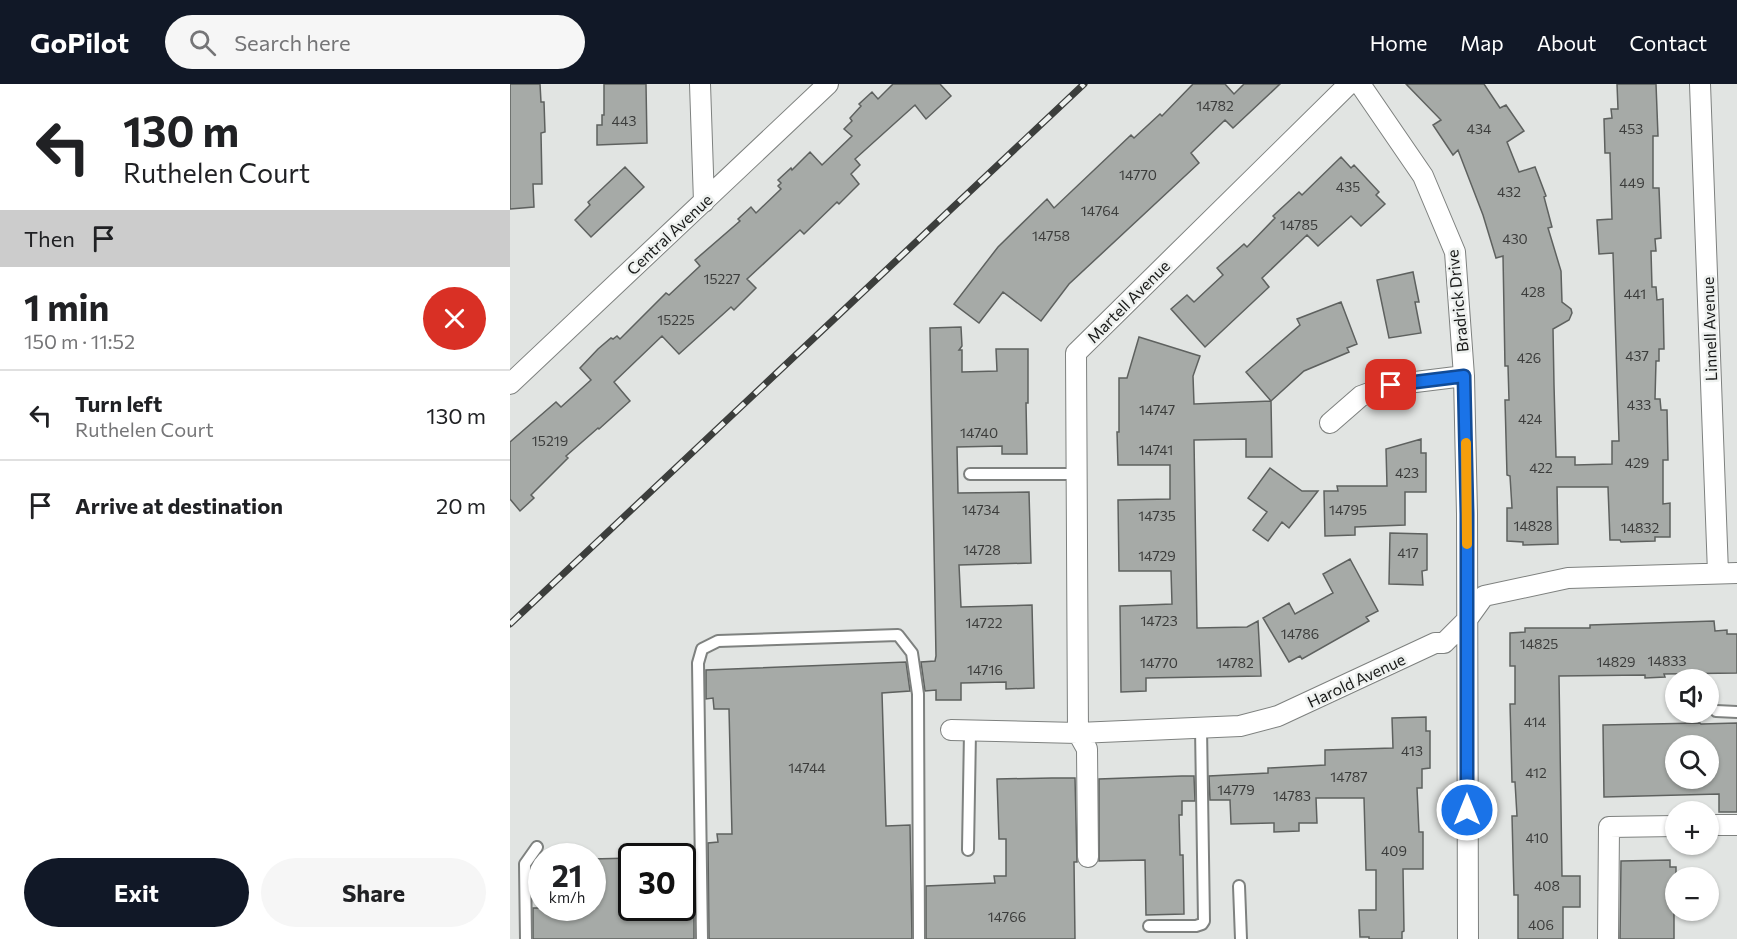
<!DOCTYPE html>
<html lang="en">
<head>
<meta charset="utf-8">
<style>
	:root { --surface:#fff; --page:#f6f6f6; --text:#202124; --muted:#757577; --line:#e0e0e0; --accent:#111827 }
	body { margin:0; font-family:Commissioner,sans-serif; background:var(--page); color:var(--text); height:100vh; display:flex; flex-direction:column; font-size:22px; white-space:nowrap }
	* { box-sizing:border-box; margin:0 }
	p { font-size:20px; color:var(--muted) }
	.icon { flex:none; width:33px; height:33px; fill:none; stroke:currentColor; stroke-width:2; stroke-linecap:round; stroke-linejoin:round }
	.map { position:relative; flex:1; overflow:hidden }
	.drawer { display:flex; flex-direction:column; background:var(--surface); width:510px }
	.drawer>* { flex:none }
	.guide { background:#fff; color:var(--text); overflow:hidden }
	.tools { position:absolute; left:1155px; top:585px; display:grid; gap:12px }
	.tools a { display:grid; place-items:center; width:54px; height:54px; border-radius:50%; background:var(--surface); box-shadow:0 2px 4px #0004; font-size:30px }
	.speed { position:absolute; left:18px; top:759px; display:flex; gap:12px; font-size:30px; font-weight:700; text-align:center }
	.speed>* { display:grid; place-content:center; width:78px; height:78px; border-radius:50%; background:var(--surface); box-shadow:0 2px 4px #0004; line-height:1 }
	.speed small { font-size:15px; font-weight:400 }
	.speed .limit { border:3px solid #111; border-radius:9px; background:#fff; color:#111 }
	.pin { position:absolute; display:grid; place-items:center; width:51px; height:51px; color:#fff; margin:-26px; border-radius:12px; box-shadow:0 3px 9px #0006 }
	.me { position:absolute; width:66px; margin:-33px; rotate:0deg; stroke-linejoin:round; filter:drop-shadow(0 0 4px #0008) }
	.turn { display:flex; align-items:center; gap:21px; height:126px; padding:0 24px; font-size:27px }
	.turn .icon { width:78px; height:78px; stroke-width:2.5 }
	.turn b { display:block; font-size:42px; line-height:51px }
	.then { display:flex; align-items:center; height:57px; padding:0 24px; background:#0003; gap:12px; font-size:22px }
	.round { display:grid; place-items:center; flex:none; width:63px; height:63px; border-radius:32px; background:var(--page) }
	.overview { display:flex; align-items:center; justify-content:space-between; height:102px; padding:0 24px }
	h1 { font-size:36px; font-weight:700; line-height:45px }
	.primary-button { display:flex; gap:12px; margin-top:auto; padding:12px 24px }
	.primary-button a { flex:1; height:69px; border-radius:36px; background:var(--accent); color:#fff; font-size:24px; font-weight:700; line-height:69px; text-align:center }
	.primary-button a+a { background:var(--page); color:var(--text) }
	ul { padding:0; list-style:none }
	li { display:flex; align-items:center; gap:18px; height:90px; padding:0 24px; border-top:2px solid var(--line) }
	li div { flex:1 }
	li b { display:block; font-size:22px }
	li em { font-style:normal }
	header { display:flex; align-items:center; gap:36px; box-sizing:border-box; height:84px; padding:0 30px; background:var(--accent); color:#fff }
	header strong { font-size:28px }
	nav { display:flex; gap:33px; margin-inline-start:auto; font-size:21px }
	.search { width:420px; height:54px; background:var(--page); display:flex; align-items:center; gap:15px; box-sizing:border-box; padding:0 21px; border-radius:33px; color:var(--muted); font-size:22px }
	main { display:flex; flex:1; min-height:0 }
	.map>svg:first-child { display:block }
</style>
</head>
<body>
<header>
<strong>GoPilot</strong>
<div class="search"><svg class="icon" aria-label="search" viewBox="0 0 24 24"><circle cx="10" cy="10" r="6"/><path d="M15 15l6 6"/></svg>Search here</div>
<nav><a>Home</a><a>Map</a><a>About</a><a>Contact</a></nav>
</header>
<main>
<section class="drawer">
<div class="guide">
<div class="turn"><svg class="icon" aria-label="left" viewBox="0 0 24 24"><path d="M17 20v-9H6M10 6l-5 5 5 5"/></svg><div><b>130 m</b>Ruthelen Court</div></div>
<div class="then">Then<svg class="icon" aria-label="arrive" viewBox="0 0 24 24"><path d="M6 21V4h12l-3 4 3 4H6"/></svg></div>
</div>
<div class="overview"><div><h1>1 min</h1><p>150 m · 11:52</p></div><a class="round" style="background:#d93025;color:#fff"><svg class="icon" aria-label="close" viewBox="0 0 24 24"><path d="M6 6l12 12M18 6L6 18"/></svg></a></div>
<ul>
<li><svg class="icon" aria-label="left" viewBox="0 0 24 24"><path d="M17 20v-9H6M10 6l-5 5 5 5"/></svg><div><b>Turn left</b><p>Ruthelen Court</p></div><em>130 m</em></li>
<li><svg class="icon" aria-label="arrive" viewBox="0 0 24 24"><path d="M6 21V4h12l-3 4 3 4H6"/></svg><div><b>Arrive at destination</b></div><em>20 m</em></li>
</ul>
<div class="primary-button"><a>Exit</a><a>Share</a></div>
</section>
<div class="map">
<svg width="1227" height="855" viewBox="0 0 1227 855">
	<rect width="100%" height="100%" fill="#e1e4e2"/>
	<path fill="#a6aaa7" stroke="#5e615f" stroke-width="1.5" fill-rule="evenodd" d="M0 0H30L31 18H34L35 48 31 49 32 100H23L24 123 0 125Z
		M94 0H136L137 59 87 61V41H92V31H94Z
		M383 0H430L441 12 416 35 405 21 345 75 350 81 341 90 349 100 329 120 327 118 294 150 290 146 237 195 246 204 224 226 221 223 169 270 152 252 104 298 120 317 89 345 88 344 56 372 58 374 21 411 24 414 10 427 0 415V358L46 318 51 323 81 296 70 284 88 265 101 254 103 255 107 252 110 255 156 209 159 211 190 182 185 176 230 137 228 135 241 123 246 129 271 105 268 102 271 99 268 96 281 84 282 86 300 68 312 81 342 52 334 45 342 37 340 34 351 22 349 20 362 8 368 15Z
		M683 0H715L724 10 734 0H770L723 44 715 36 681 69 689 79 559 200 531 237 493 208 469 239 444 220 488 163 537 115 544 124 621 51 624 54 650 30 652 32Z
		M896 0H974L990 24 996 21 1014 47 997 58 1009 88 1025 83 1036 112 1034 113 1042 143 1038 144 1051 187 1052 218 1061 225 1062 229 1059 236 1043 245 1044 301 1046 373H1065V381L1102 380V357H1109L1103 169 1089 170 1087 136 1102 135 1100 69H1095L1094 35 1102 34 1101 25H1108L1107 0H1146L1148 52H1143V104H1149L1151 154 1145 155 1146 167H1141L1142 203H1146L1147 216 1153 215 1154 265H1149V277H1146L1145 315H1150L1151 326H1157L1158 376H1153V420L1160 419V453H1145V457L1111 458 1110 456H1100L1098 403H1047L1048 460 1013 461V458L997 457V424H1002L1000 392 997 391 995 316H999L998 282H995L993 172 986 174 973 131 948 66 943 71 923 41 931 36Z
		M831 73 841 84 844 81 869 108 866 111 875 120 851 142 841 132 808 162 797 151 752 194 759 203 695 263 661 225 677 211 684 218 713 191 707 184 734 160 737 163 765 134 763 132 789 108 792 111Z
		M115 83 134 103 81 153 65 136 80 121 78 118Z
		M903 188 909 218H905L911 249 879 254 867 196Z
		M831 218 847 260 837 264 839 268 794 287 761 317 736 288 790 241 787 235Z
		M451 243 452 262 449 266H452V288L487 287 486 265H518V319H516L517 370H492V362L447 363 448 409 519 408 521 479 449 481 451 523 522 521 524 604 496 605V598L451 599V616H426V606L415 607 411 578 425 577 426 572 420 244Z
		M629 253 690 272 683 292 684 320 761 317 762 373H736V355L684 356 687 544 737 543 748 537 751 592 636 594V607L611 608 610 522 662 520 661 487H609L608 416 660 415V381H608L607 348H609V294H617Z
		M911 355V369H916V408H895V441L845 443V451L815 452 814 407H828L827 402H877L876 365Z
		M760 384 792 407H808L779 444 772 438 758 457 743 446 757 428 738 414Z
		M880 449 917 450V486L912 487 913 501 879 500Z
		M840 475 868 527 856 533 859 537 792 575 790 572 779 578 753 534 779 519 785 530 823 509 813 490Z
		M1204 537 1205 547 1217 546V550H1227V589L1154 590 1155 593 1135 594V591L1049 592 1052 792H1070V823H1053V855H1008V811H1004L1002 732H1007L1005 698H1002L1000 620H1005V582H1000V549L1015 548V544H1080V541Z
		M396 578 400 607 372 609 376 742 400 741 402 855H199L198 759 208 758 207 750H222L219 625H204L203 614 196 615V586Z
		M916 633V647H920V684L912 685V704H907L909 748H913V785H893L894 847 892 848V855H859V853H850L849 826H866V786H856L854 714H806L807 739H789V747L764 748V739L721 740 720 716H700L699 692 758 689V684L815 681V666L883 664 882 634Z
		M1190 639 1191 640 1227 639V728H1209V710L1094 713 1093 641ZM1166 662H1198V694H1166Z
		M672 692H684L685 717H672V731H669L670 771H673L674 830 636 831 635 776 589 777V695Z
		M542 694H565L567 778H564L565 855H416V802L485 799 484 792H496V755H489L487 695Z
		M122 774V824H184V855H23V824H82V775Z
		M1160 776V783H1166V806H1164V855H1110L1111 777Z"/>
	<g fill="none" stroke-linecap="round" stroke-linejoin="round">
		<defs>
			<path id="service" d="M460 390H566
				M1206 627 1227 628
				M458 766 460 648
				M729 802 731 855
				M639 842H686L692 840 694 837 691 644
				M16 855 15 780 27 763
				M192 855 188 579 192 565 208 557 388 551 402 569 408 610 409 855"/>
			<path id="minor" d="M190 0 194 118
				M850 0 913 92 945 168 954 292 957 430 958 855
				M1190 0 1208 489
				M0 300 318 0
				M820 339 851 312 881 301 954 292
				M441 646 568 649 730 642 768 632 925 559H934L956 537 974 512 1058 494 1227 489
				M1198 741H1227
				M578 773 577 665 568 649 566 269 839 0
				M1098 855 1099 743 1166 742"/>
		</defs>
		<use href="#service" stroke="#7e817f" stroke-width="14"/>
		<use href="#minor" stroke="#7e817f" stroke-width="22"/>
		<use href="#service" stroke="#fff" stroke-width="10"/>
		<use href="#minor" stroke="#fff" stroke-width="20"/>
		<defs>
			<path id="rail" d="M0 540 574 0"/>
		</defs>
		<use href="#rail" stroke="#3c3e3c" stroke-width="7"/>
		<use href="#rail" stroke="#eef1ef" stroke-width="4.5" stroke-dasharray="14" stroke-linecap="butt"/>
	</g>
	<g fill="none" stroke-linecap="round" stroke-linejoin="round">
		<defs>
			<path id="route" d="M881 301 954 292 957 430V726"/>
		</defs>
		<use href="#route" stroke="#114b97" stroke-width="15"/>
		<use href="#route" stroke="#1a73e8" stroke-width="10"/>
		<path stroke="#f59e0b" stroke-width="10" d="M956 359 957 460"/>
	</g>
	<g text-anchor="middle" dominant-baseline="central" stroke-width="5" stroke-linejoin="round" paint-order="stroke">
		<g font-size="14" fill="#3c3d3c">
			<text x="705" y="21">14782</text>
			<text x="114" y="36">443</text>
			<text x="969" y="44">434</text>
			<text x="1121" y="44">453</text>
			<text x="628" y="90">14770</text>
			<text x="1122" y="98">449</text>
			<text x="838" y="102">435</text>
			<text x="999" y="107">432</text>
			<text x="590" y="126">14764</text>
			<text x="789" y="140">14785</text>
			<text x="541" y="151">14758</text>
			<text x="1005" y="154">430</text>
			<text x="212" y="194">15227</text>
			<text x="1023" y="207">428</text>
			<text x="1125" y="209">441</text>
			<text x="166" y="235">15225</text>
			<text x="1127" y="271">437</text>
			<text x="1019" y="273">426</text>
			<text x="1129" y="320">433</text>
			<text x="647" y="325">14747</text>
			<text x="1020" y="334">424</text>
			<text x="469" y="348">14740</text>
			<text x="40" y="356">15219</text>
			<text x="646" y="365">14741</text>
			<text x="1127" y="378">429</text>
			<text x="1031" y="383">422</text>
			<text x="897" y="388">423</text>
			<text x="471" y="425">14734</text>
			<text x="838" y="425">14795</text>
			<text x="647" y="431">14735</text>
			<text x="1023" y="441">14828</text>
			<text x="1130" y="443">14832</text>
			<text x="472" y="465">14728</text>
			<text x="898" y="468">417</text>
			<text x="647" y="471">14729</text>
			<text x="649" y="536">14723</text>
			<text x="474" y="538">14722</text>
			<text x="790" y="549">14786</text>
			<text x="1029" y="559">14825</text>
			<text x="1157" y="576">14833</text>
			<text x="1106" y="577">14829</text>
			<text x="649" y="578">14770</text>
			<text x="725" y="578">14782</text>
			<text x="475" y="585">14716</text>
			<text x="1025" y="637">414</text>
			<text x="902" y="666">413</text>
			<text x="297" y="683">14744</text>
			<text x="1026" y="688">412</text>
			<text x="839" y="692">14787</text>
			<text x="726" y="705">14779</text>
			<text x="782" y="711">14783</text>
			<text x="1027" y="753">410</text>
			<text x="884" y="766">409</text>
			<text x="1037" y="801">408</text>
			<text x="497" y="832">14766</text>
			<text x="1031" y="840">406</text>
		</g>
		<g font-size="16" fill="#181918" stroke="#eef1ef">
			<text transform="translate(159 150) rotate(-43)">Central Avenue</text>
			<text transform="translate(618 217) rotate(-45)">Martell Avenue</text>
			<text transform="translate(947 217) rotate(-96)">Bradrick Drive</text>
			<text transform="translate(1199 245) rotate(-92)">Linnell Avenue</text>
			<text transform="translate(846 596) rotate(-25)">Harold Avenue</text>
		</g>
	</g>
</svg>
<div class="tools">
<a><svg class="icon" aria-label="sound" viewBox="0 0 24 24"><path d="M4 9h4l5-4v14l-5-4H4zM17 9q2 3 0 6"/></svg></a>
<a><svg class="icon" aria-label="search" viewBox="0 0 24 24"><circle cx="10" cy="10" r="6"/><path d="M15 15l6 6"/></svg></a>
<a>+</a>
<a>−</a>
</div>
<div class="speed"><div>21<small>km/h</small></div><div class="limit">30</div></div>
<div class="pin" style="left:881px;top:301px;background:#d93025"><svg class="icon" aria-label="arrive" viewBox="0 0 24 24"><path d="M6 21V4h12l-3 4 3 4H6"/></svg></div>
<svg class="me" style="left:957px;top:726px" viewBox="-20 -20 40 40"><circle r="17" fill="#1a73e8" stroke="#fff" stroke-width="3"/><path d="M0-11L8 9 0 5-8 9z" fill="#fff"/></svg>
</div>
</main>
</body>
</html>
